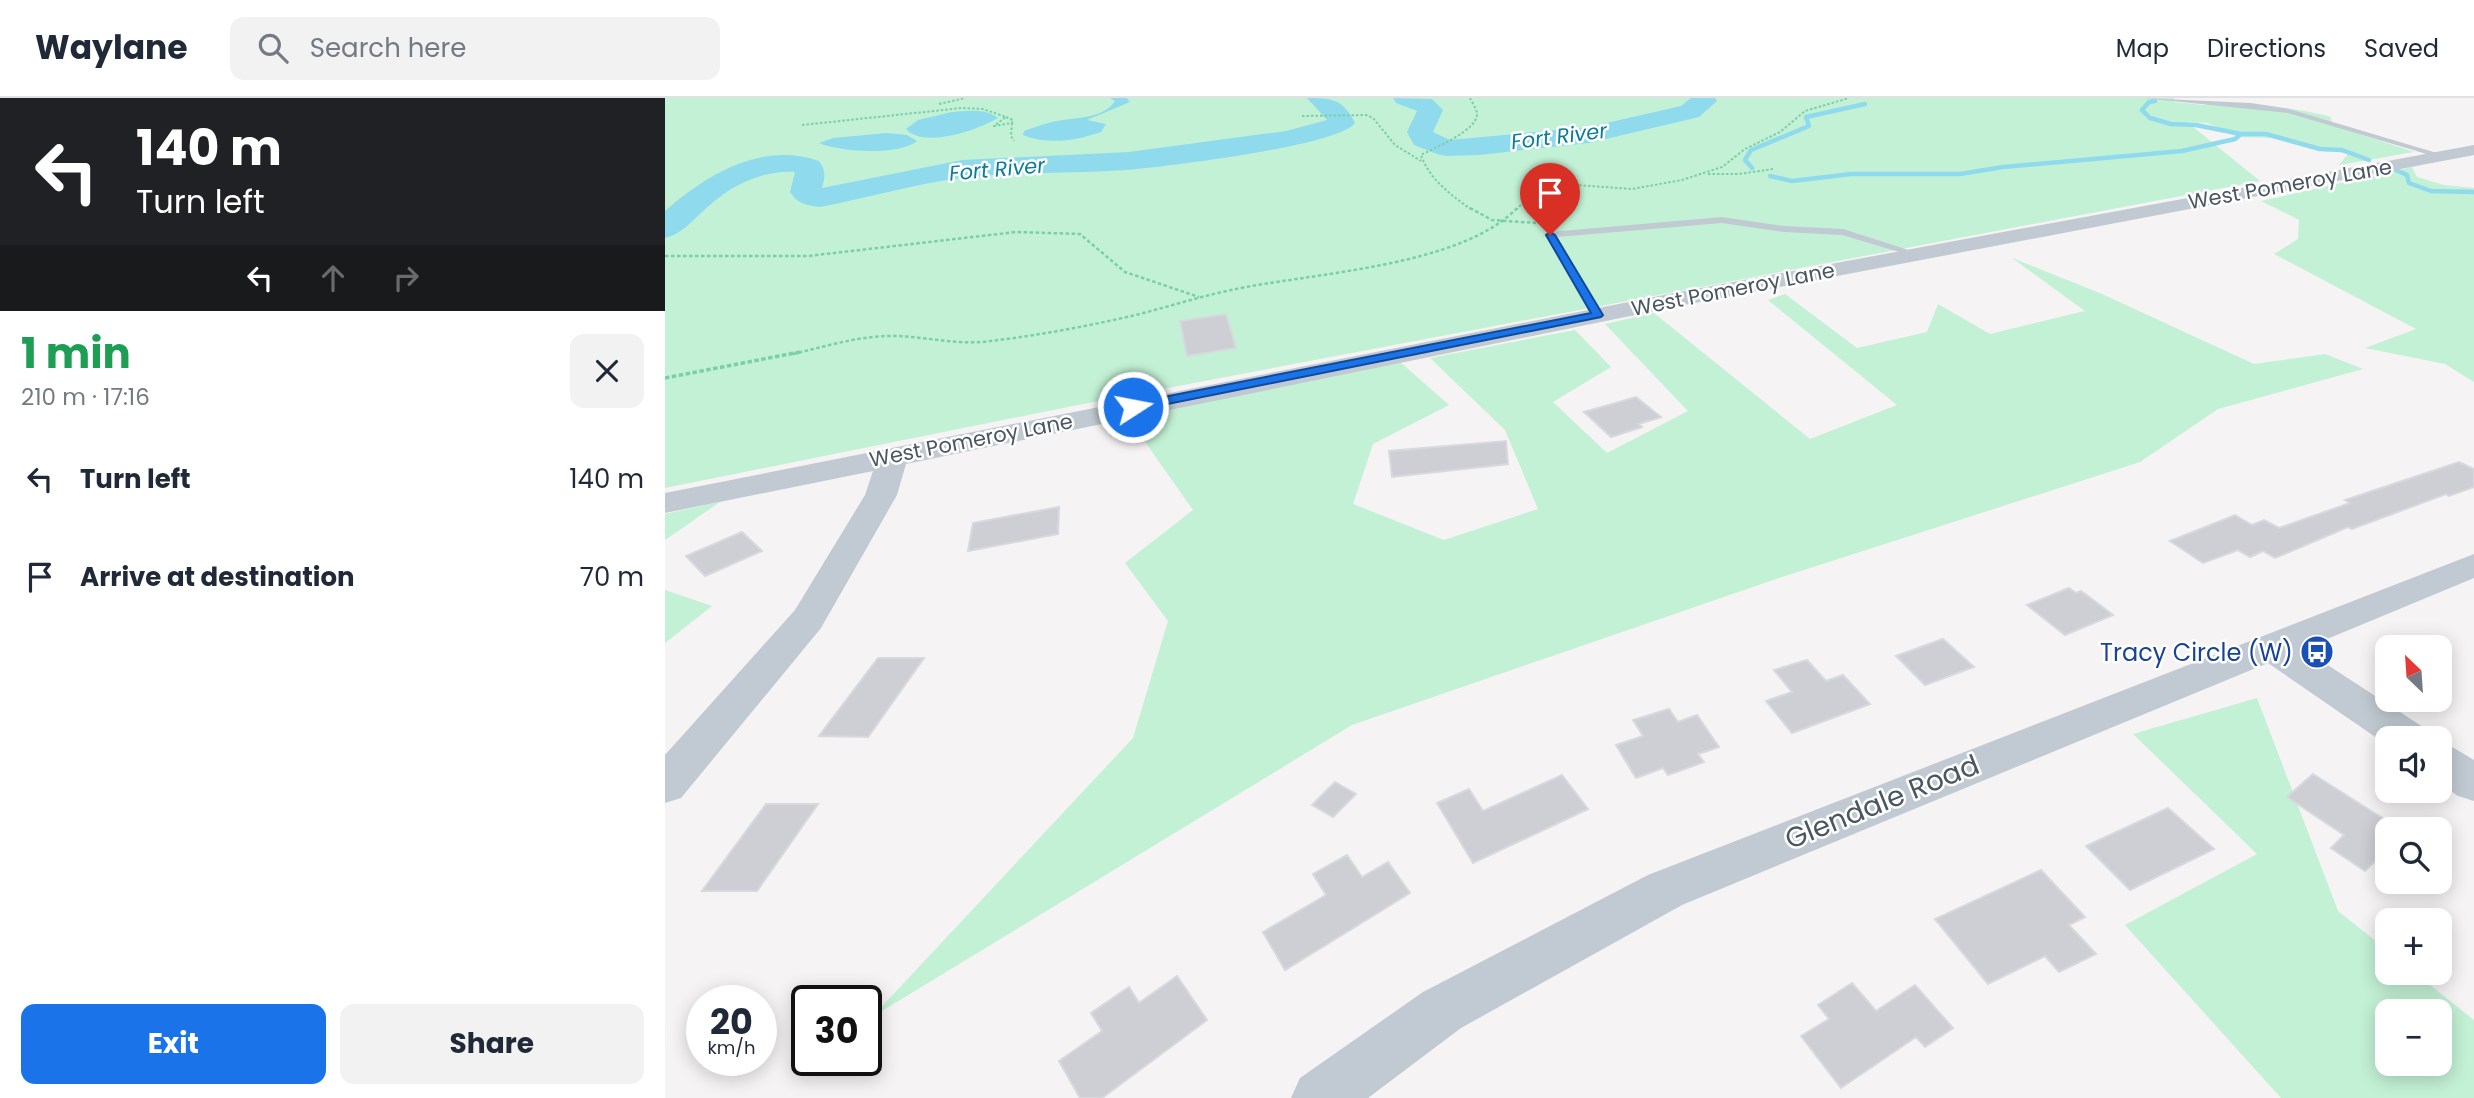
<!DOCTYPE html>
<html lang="en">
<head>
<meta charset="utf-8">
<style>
	:root { --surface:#fff; --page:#f2f2f3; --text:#1f2937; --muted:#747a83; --line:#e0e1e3; --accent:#1a73e8 }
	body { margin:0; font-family:Poppins,sans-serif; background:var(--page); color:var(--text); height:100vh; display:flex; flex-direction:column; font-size:26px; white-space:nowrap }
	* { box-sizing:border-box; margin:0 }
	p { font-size:23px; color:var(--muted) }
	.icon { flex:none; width:38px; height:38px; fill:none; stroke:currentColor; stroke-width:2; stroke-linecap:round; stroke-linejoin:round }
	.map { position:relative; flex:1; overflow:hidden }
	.details { display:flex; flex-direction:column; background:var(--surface); width:665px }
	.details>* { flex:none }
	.banner { background:#202124; color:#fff; overflow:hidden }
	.needle { width:46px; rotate:335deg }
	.buttons { position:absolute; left:1710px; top:537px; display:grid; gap:14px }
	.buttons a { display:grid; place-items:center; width:77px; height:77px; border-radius:14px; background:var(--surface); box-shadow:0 4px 18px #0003; font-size:35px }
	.speed { position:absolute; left:21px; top:887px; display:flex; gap:14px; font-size:35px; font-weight:700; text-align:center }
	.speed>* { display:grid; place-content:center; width:91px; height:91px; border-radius:50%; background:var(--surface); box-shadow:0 4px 18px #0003; line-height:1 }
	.speed small { font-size:18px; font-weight:400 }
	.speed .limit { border:4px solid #111; border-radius:10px; background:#fff; color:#111 }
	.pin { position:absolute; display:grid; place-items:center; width:60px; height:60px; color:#fff; margin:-72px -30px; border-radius:50% 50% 50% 0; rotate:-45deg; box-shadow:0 0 7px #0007 }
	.pin .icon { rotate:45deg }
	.me { position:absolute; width:77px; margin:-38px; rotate:79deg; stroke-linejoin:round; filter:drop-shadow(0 0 5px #0008) }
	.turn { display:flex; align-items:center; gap:24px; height:147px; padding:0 21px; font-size:32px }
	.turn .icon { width:91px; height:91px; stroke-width:2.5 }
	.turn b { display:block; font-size:49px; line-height:60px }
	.lanes { display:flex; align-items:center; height:66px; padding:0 21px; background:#0003; justify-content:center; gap:35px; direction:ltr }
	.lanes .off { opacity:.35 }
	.round { display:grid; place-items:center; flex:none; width:74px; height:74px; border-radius:14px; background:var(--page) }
	.head { display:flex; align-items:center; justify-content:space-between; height:119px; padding:0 21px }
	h1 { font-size:42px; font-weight:700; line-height:52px; color:#1e9e55 }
	.button { display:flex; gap:14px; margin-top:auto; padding:14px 21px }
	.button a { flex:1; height:80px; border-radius:14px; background:var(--accent); color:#fff; font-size:28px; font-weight:700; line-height:80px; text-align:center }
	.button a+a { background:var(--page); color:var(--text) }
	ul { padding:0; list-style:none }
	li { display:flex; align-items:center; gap:21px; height:98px; padding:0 21px }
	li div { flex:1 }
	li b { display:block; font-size:26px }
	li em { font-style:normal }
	header { display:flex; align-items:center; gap:42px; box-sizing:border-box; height:98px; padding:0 35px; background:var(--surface); border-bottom:2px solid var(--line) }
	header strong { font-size:33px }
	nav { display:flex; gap:38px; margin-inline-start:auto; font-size:24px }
	.search { width:490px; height:63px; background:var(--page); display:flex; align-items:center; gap:18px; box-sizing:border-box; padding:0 24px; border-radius:14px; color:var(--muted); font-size:26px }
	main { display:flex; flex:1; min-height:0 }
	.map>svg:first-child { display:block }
</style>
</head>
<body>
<header>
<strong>Waylane</strong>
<div class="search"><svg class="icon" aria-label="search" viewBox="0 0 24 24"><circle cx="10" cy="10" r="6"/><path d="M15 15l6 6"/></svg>Search here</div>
<nav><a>Map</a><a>Directions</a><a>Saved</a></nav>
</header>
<main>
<section class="details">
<div class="banner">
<div class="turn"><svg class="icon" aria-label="left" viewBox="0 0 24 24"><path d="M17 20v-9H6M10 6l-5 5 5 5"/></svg><div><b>140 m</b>Turn left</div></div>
<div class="lanes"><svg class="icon" aria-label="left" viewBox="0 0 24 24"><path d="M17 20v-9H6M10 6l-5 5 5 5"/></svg><svg class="icon off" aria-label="ahead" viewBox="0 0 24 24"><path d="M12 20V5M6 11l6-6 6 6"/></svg><svg class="icon off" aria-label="right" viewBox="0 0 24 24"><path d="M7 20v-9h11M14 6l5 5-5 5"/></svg></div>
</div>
<div class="head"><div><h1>1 min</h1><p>210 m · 17:16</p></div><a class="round"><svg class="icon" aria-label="close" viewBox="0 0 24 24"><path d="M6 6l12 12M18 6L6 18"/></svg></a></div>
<ul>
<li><svg class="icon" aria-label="left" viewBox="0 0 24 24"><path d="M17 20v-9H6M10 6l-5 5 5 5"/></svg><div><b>Turn left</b></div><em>140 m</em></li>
<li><svg class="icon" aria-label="arrive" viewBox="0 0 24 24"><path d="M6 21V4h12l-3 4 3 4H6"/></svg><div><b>Arrive at destination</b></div><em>70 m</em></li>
</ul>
<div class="button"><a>Exit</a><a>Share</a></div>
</section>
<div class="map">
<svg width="1809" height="1000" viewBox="0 0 1809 1000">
	<rect width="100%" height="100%" fill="#f5f3f3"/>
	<path fill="#c3f1d5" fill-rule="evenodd" d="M0 0H1509V4L1539 7C1561 0 1639 11 1666 19L1667 27 1749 54 1674 67 1683 56 1609 40 1574 39 1542 25 1522 24 1595 83 413 307 0 390Z
		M1747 69 1752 79 1779 87 1809 90V284L1780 266 1700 250 1751 231 1609 156 1633 141 1634 122 1596 103Z
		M1347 160 1437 196 1589 266 1660 256 1698 271 1553 311 1475 364 1111 481 687 627 207 919 468 640 503 523 460 465 528 412 464 321 734 263 784 307 708 346 688 406 779 442 873 411 840 332 765 260 910 232 946 269 888 304 942 355 1023 313 940 226 989 215 1145 341 1232 307 1103 202 1120 196 1192 250 1262 234 1273 206 1325 236 1420 213Z
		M55 404 0 442V416Z
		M0 492 47 508 0 545Z
		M1592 600 1673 813 1722 852V875H1750L1809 922V1000H1616L1460 827 1592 756 1468 636ZM1722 914H1774V966H1722Z"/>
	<path fill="#90daee" d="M445 0H462L465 4 422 22 441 26 436 34C410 43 382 47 358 37L359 33C370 29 382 25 392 23 412 19 438 21 450 3Z
		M287 14C302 13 321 10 333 20 313 32 259 51 241 31L253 22Z
		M222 35 242 37 252 43C235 58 174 54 154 45L168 40Z"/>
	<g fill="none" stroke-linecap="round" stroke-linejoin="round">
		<path stroke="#90daee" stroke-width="4.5" d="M1490 3 1484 4 1477 12 1485 20 1506 26 1531 27 1576 36H1601L1655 51 1677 52 1704 62
			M1087 70 1080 62 1086 52 1144 28 1141 19 1200 6
			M1731 72 1742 77 1744 85 1766 93 1809 94
			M1105 78 1127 83 1186 76H1295L1338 69 1517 53 1570 41 1576 36"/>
		<path fill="#90daee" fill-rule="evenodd" d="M642 0C667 0 678 1 690 25 674 48 498 69 462 72 407 76 351 73 296 80 249 86 202 100 155 109 141 107 133 106 125 94L130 74C93 72 62 90 36 115 24 126 16 136 0 140V113C42 76 97 43 154 63 161 72 160 80 157 90L297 62 464 54 621 33 662 22Z
			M728 0 767 1 778 12 768 34 785 42 924 29 1016 8 1026 0H1050L1052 3 1034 19 924 45 814 57 782 58 772 56 749 47 742 34 752 13 731 5Z"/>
	</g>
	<path fill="#cdcfd5" stroke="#d7d9de" stroke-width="2" d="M561 216 571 250 522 258 515 223Z
		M971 299 996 319 974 326 977 329 946 339 919 314Z
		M841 343 843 366 727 379 724 353Z
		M1794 364 1809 371V389L1784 398 1781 396 1687 431 1683 429 1610 460 1598 453 1585 459 1573 452 1538 465 1505 443 1570 417 1587 427 1599 422 1614 430 1685 405 1680 402Z
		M394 409 393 436 303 453 308 425Z
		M77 434 97 453 40 478 21 458Z
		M1404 490 1411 495 1416 493 1448 517 1400 537 1362 507Z
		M1278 541 1309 569 1260 587 1231 558Z
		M213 560H259L203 639 154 638Z
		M1142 562 1161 583 1178 577 1205 606 1127 635 1101 603 1127 594 1109 572Z
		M1004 611 1013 624 1032 617 1054 649 1033 656 1039 664 1003 677 998 670 971 680 951 647 978 638 968 622Z
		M1648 676 1722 723V752L1700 773 1666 750 1679 737 1622 699Z
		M897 677 923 711 808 765 772 705 804 691 818 713Z
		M670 684 691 696 668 719 647 707Z
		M101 706H153L92 793H37Z
		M1503 710 1549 751 1465 792 1421 748Z
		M682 757 697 779 723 764 745 795 620 872 598 834 661 797 648 776Z
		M1376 772 1420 819 1404 827 1431 856 1394 874 1380 858 1323 886 1270 821Z
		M512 878 542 922 437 1000H415L394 963 437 933 426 915 464 889 474 905Z
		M1187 885 1211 913 1250 887 1288 930 1260 949 1251 939 1176 990 1136 938 1164 921 1153 907Z"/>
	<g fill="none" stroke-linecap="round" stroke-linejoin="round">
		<path stroke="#7ad0a6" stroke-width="2" stroke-dasharray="2.5 2" stroke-linecap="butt" d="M805 0C807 4 811 10 812 15 814 32 769 50 756 57 764 81 787 98 807 112
			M274 6 300 0
			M637 18 701 17 708 20 730 47 756 63
			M341 19 348 22 347 25 329 28Z
			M347 25 346 38 349 43
			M137 27 297 10 318 11 341 19
			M1043 76H1074L1108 71
			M851 112 868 94 878 89 912 87 967 91 1017 82 1057 69 1080 51 1115 34 1140 13 1184 0"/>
		<path stroke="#7ad0a6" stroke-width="2.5" stroke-dasharray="3.5 2.5" stroke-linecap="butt" d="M805 110 827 122 871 125
			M0 158H143L351 134 415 136 460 174 534 199
			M128 256C162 248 196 237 232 238 260 239 289 246 317 244 362 239 408 231 453 221 491 213 528 200 566 192 645 175 796 169 852 110"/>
		<path stroke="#7ad0a6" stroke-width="3.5" stroke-dasharray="4.5 2.5" stroke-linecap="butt" d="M0 280 135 254"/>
		<path fill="#c1cad2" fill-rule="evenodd" d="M1478 0 1586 5 1624 11 1782 58 1775 60 1623 15Z
			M1057 119 1119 128 1178 131 1256 156 1251 159 1177 137 1119 134 1057 125 892 139 938 217 932 221 926 217 880 137 885 134Z"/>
		<path fill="#c1cad2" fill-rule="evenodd" d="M1809 47V57L1014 208 241 366 232 397 156 530 16 700 0 705V657L130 512 200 397 208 373 0 415V395L1014 194Z
			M1809 456V480L1638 551 1758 629 1764 640H1722V647L1603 565 1017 807 796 930 703 1000H626L635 980 758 894 983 777Z
			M1774 645 1789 650 1809 662V703L1793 698 1774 685Z"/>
	</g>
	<path fill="#1a73e8" stroke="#114b97" stroke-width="2" d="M885 134 890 137 938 217 936 219 468 313 462 309 468 305 926 215 881 137Z"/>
	<defs>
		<symbol id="bus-disc" viewBox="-11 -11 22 22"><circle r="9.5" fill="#1a4fb4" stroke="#fff"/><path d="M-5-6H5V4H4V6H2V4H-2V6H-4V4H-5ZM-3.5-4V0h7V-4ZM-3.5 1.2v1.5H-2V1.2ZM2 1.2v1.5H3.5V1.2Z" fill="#fff"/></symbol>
	</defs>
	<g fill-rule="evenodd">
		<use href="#bus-disc" x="1633" y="535" width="38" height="38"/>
	</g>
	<g text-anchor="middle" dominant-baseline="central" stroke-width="5" stroke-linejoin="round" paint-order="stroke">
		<g font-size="21" font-style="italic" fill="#0c7c9b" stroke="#fff">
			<text transform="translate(894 38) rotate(-7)">Fort River</text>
			<text transform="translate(332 71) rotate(-5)">Fort River</text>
		</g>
		<g font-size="21" fill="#4a5661" stroke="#fff">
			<text transform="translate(1625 86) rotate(-10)">West Pomeroy Lane</text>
			<text transform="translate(1068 191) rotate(-11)">West Pomeroy Lane</text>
			<text transform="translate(306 342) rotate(-11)">West Pomeroy Lane</text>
		</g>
		<g font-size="24" fill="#164399" stroke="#fff" text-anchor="end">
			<text x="1628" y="554">Tracy Circle (W)</text>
		</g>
		<g font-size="28" fill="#4a5661" stroke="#fff">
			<text transform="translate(1217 704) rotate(-22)">Glendale Road</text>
		</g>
	</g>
</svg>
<div class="buttons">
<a><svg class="needle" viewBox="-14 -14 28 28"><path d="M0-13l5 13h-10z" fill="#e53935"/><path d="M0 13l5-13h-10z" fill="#747a83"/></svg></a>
<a><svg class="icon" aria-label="sound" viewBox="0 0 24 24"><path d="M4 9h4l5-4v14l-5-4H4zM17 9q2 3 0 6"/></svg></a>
<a><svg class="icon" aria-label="search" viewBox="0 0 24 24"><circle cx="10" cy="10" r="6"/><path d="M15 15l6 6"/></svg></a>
<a>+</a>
<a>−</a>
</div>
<div class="speed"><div>20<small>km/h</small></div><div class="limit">30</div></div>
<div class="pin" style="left:885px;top:137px;background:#d93025"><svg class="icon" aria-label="arrive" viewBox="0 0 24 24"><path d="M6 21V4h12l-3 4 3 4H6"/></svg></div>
<svg class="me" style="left:468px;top:309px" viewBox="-20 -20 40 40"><circle r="17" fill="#1a73e8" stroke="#fff" stroke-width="3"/><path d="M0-11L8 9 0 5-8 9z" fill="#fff"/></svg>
</div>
</main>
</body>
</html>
